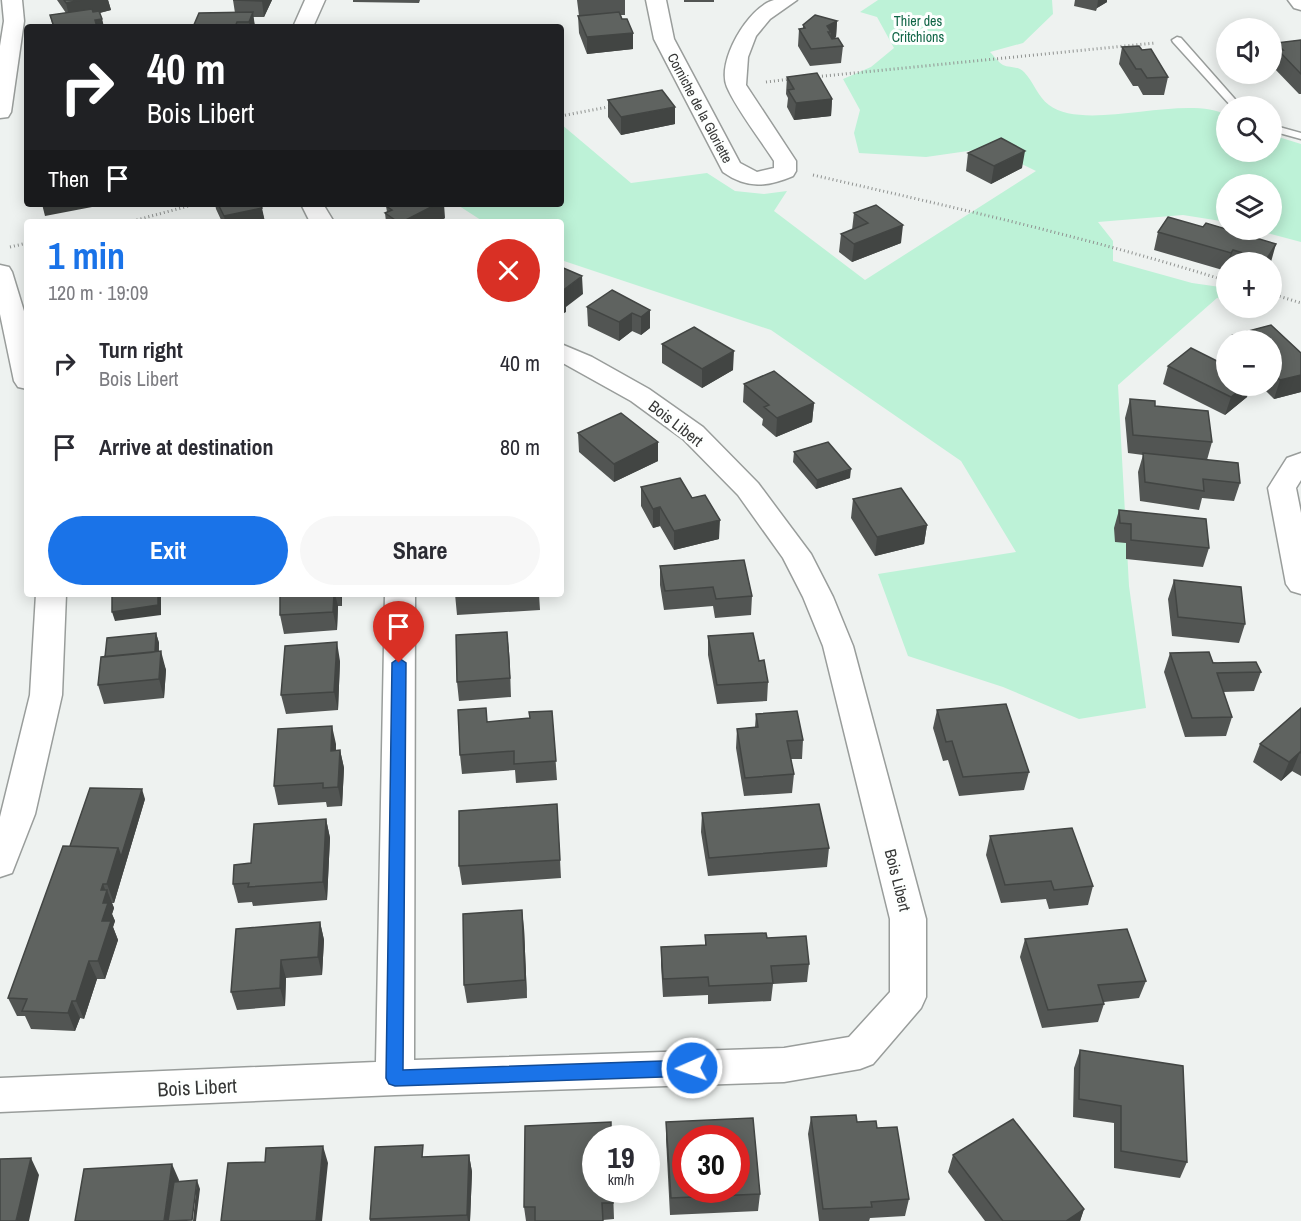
<!DOCTYPE html>
<html lang="en">
<head>
<meta charset="utf-8">
<style>
	:root { --surface:#fff; --page:#f7f7f7; --text:#2b2b33; --muted:#7c7c81; --accent:#1a73e8 }
	body { margin:0; font-family:"Archivo Narrow",sans-serif; background:var(--page); color:var(--text); height:100vh; display:flex; flex-direction:column; font-size:22px; white-space:nowrap }
	* { box-sizing:border-box; margin:0 }
	p { font-size:20px; color:var(--muted) }
	.icon { flex:none; width:33px; height:33px; fill:none; stroke:currentColor; stroke-width:2; stroke-linecap:round; stroke-linejoin:round }
	.map { position:relative; flex:1; overflow:hidden }
	.side { position:absolute; left:24px; top:219px; width:540px; height:378px; display:flex; flex-direction:column; background:var(--surface); border-radius:6px; box-shadow:0 3px 15px #0003 }
	.side>* { flex:none }
	.banner { position:absolute; left:24px; top:24px; width:540px; height:183px; border-radius:6px; box-shadow:0 3px 15px #0003; background:#202124; color:#fff; overflow:hidden }
	.fabs { position:absolute; left:1216px; top:18px; display:grid; gap:12px }
	.fabs a { display:grid; place-items:center; width:66px; height:66px; border-radius:50%; background:var(--surface); box-shadow:0 3px 15px #0003; font-size:30px }
	.speed { position:absolute; left:582px; top:1125px; display:flex; gap:12px; font-size:30px; font-weight:700; text-align:center }
	.speed>* { display:grid; place-content:center; width:78px; height:78px; border-radius:50%; background:var(--surface); box-shadow:0 3px 15px #0003; line-height:1 }
	.speed small { font-size:15px; font-weight:400 }
	.speed .limit { border:9px solid #d22; background:#fff; color:#111 }
	.pin { position:absolute; display:grid; place-items:center; width:51px; height:51px; color:#fff; margin:-62px -26px; border-radius:50% 50% 50% 0; rotate:-45deg; box-shadow:0 0 6px #0007 }
	.pin .icon { rotate:45deg }
	.me { position:absolute; width:66px; margin:-33px; rotate:268deg; stroke-linejoin:round; filter:drop-shadow(0 0 4px #0008) }
	.turn { display:flex; align-items:center; gap:21px; height:126px; padding:0 24px; font-size:27px }
	.turn .icon { width:78px; height:78px; stroke-width:2.5 }
	.turn b { display:block; font-size:42px; line-height:51px }
	.then { display:flex; align-items:center; height:57px; padding:0 24px; background:#0003; gap:12px; font-size:22px }
	.round { display:grid; place-items:center; flex:none; width:63px; height:63px; border-radius:32px; background:var(--page) }
	.overview { display:flex; align-items:center; justify-content:space-between; height:102px; padding:0 24px }
	h1 { font-size:36px; font-weight:700; line-height:45px; color:var(--accent) }
	.button { display:flex; gap:12px; margin-top:auto; padding:12px 24px }
	.button a { flex:1; height:69px; border-radius:36px; background:var(--accent); color:#fff; font-size:24px; font-weight:700; line-height:69px; text-align:center }
	.button a+a { background:var(--page); color:var(--text) }
	ul { padding:0; list-style:none }
	li { display:flex; align-items:center; gap:18px; height:84px; padding:0 24px }
	li div { flex:1 }
	li b { display:block; font-size:22px }
	li em { font-style:normal }
	.map>svg:first-child { display:block }
</style>
</head>
<body>
<div class="map">
<svg width="1301" height="1221" viewBox="0 0 1301 1221">
	<rect width="100%" height="100%" fill="#eef2f0"/>
	<path fill="#bdf2d7" d="M878 0H1052L1053 14 1023 43 990 52C994 56 998 62 1003 65 1009 68 1019 66 1024 72 1033 81 1038 97 1049 105 1086 133 1184 93 1227 115V152H1272V135L1301 144V242L1256 230H1272V184H1227V222L1183 215 1098 222 1113 241V261L1192 283 1227 288V299L1217 298 1118 385 1129 586 1146 708 1079 719 1003 687 908 656 878 574 1016 552 961 461 771 330 561 260V222H484L456 204H561V124L631 183 707 173 735 191 764 194 787 191 774 211 865 280 1036 171 989 148 926 157 859 153 854 133 860 110 843 79 871 67 894 48 877 17 860 12Z"/>
	<g fill="none" stroke-linecap="round" stroke-linejoin="round">
		<defs>
			<path id="service" d="M1177 37 1181 38 1241 106H1231L1173 42 1172 40Z
				M1272 125 1301 133V139L1272 131Z"/>
			<path id="minor" d="M2 0H22L24 21 11 112 8 117 0 118V46L4 21Z
				M305 0H325L313 27H293Z
				M646 0H666L674 39 740 163 757 172 774 168V161C760 139 737 110 727 87 716 62 748 7 774 0 780 0 790 0 797 0L770 19 756 36 748 57 746 85 796 161V171L793 176C767 187 747 189 723 172L654 39Z
				M1288 0H1301V10L1294 8Z
				M301 204H323L334 222H310Z
				M0 265 9 267 12 272 27 321V389L18 387 14 381 0 314Z
				M561 344 592 357 649 389 703 427 758 483 811 554 833 597 853 646 926 919V997L921 1008 873 1064 860 1069 784 1082 395 1095 0 1112V1078L376 1062 385 594H415L414 1060 784 1048 849 1037 890 992V919L823 646 803 597 783 558 738 495 683 439 631 401 561 362Z
				M1301 453V480L1296 488 1301 513V594L1291 591 1286 584 1268 488 1287 458Z
				M36 594H66L62 695 35 814 12 873 0 877V817L30 695Z"/>
		</defs>
		<use href="#service" stroke="#999d9b" stroke-width="3"/>
		<use href="#minor" stroke="#999d9b" stroke-width="3"/>
		<path stroke="#909391" stroke-width="3" stroke-dasharray="1 3" stroke-linecap="butt" d="M814 77 1155 43
			M766 82 791 79
			M561 116 613 106
			M813 175C952 207 1091 238 1227 281
			M129 222 196 204
			M10 247 27 243
			M1272 294 1301 303"/>
		<use href="#service" fill="#fff" fill-rule="evenodd"/>
		<use href="#minor" fill="#fff" fill-rule="evenodd"/>
	</g>
	<path fill="#525553" d="M57 0H108L111 10 100 13 104 27H53L50 15 66 13Z
		M233 0H272L264 17H253L255 27H193L235 13Z
		M353 0H420L419 3 353 2Z
		M577 0H625V15H621L622 19 633 33V49L587 54 579 33 578 16H579Z
		M684 0H714V2H684Z
		M1075 0H1107V2L1097 8 1096 11 1074 6Z
		M837 21 836 37 834 39 843 46 841 63 810 66 798 46 799 29H803V25Z
		M1301 40V94H1299L1273 67 1274 62 1272 59 1276 43Z
		M1122 47 1142 50 1168 77 1164 95H1143L1138 86H1133L1119 64Z
		M787 77 832 99 831 116 794 120 787 107 788 98 786 94Z
		M608 100 675 124 621 135 608 117Z
		M968 153 1022 168 991 184 966 171Z
		M215 204H260L265 222H222L216 209Z
		M386 206 445 218 438 222H386L385 213 387 212Z
		M854 213 901 243 852 262 839 252 841 234 852 230Z
		M1168 217 1271 262H1227V269L1226 271 1154 250 1158 232Z
		M587 307 650 310V328L641 335 632 331 619 341 588 326Z
		M1271 325 1301 353V392L1274 399 1261 386H1272V340H1231L1233 335Z
		M662 344 733 370 702 388 662 363Z
		M1168 366 1247 397 1225 415 1163 384Z
		M744 384 814 403 812 422 776 437 762 425 763 419 743 402Z
		M1130 399 1155 406 1212 442 1207 460 1240 483 1234 501 1202 498 1199 510 1140 501 1138 472 1143 455 1128 453 1125 418Z
		M578 433 658 461 614 482 579 452Z
		M794 452 850 478 816 489 793 462Z
		M641 487 692 498 719 539 674 550 660 526 653 528 641 506Z
		M853 499 927 525 924 544 875 556 851 518Z
		M1119 510 1209 548 1203 567 1126 559V543L1115 542 1114 528Z
		M660 566 752 596 751 615 715 618 713 606 664 610 660 585Z
		M1174 580 1245 624 1239 643 1172 636 1168 599Z
		M280 594H342V606H338L337 630 284 634 280 615Z
		M455 594H539L540 610 457 615Z
		M156 633 159 643V651L166 670 164 698 104 704 98 685 105 657Z
		M708 636 759 661 768 682 767 701 717 704 708 655Z
		M509 651 511 697 459 701 457 682Z
		M1170 653 1261 672 1254 691 1223 692 1232 717 1226 736 1185 737 1164 672Z
		M340 661 338 710 286 714 281 695Z
		M1301 708V776L1292 771 1281 781 1253 762 1260 744Z
		M937 710 1029 772 1024 790 959 796 948 760 943 761 933 728Z
		M552 711 557 780 516 783 515 770 462 774 460 755 487 722 530 718Z
		M756 714 803 740 802 759H791L794 774 792 793 744 796 736 748 737 729 755 727Z
		M336 744V750H340L344 768 342 806 327 807 326 802 278 805 274 786Z
		M145 799 114 903H112L114 908 112 914 115 921 113 927 118 940 105 979H97L84 1019 80 1018 75 1031 31 1029 25 1016H17L8 998 70 846Z
		M557 804 561 878 462 885 459 866Z
		M702 813 829 848 827 867 708 876 701 832Z
		M326 819 330 838 327 900 253 906 252 902 238 903 233 884 251 863Z
		M990 836 1093 886 1088 905 1049 909 1046 899 1001 903 986 855Z
		M320 922 324 940 322 975 286 978 285 1006 237 1010 231 992Z
		M524 928 527 998 467 1003 464 985Z
		M705 935 767 938 809 964 807 982 773 984 771 1001 708 1004V995L663 997 661 965V947L705 945Z
		M1025 939 1146 981 1139 998 1104 1002V1004L1098 1022 1042 1028 1020 957Z
		M1080 1050 1187 1162 1180 1178 1114 1168V1123L1073 1117 1074 1068Z
		M811 1117 857 1122 877 1128 909 1199 905 1216 870 1218 869 1221H819L808 1134Z
		M666 1122 760 1194 758 1211 670 1215 666 1139Z
		M469 1155 472 1172 470 1221H370V1219L425 1157Z
		M953 1155 1084 1209 1080 1221H985L948 1172Z
		M613 1190 614 1219 603 1220V1221H526L524 1207Z"/>
	<path fill="#424543" d="M81 0H108L111 10 70 20 66 3Z
		M262 0H272L264 17 262 1Z
		M1098 0H1107V2L1097 8Z
		M253 12 255 27H250L249 22Z
		M102 19 104 27H97L95 20Z
		M837 21 836 37 830 40 831 32 827 26Z
		M633 33V49L587 54V37Z
		M832 99 831 116 794 120 796 103Z
		M675 107V124L621 135V117Z
		M1025 151 1022 168 991 184 994 166Z
		M42 204H91L92 207 45 216Z
		M437 204H444L445 218 438 222H402Z
		M262 208 265 222H225L224 216Z
		M903 225 901 243 852 262 854 244Z
		M1276 244 1271 262H1265L1266 260Z
		M1233 250 1229 262H1228L1231 253Z
		M582 276 583 294 566 307V312L561 315V292Z
		M650 310V328L641 335V317Z
		M632 313V331L619 341V322Z
		M734 351 733 370 702 388V369Z
		M1301 375V392L1274 399 1280 380Z
		M1245 386H1251L1247 397 1225 415 1231 397Z
		M814 403 812 422 776 437 777 418Z
		M658 442V461L614 482V464Z
		M851 469 850 478 816 489 817 480Z
		M660 507V526L653 528V509Z
		M720 520 719 539 674 550V531Z
		M927 525 924 544 875 556 877 537Z
		M158 594H161V615L115 621 112 612Z
		M334 594H335L338 606 337 630 333 612Z
		M340 594H342V606Z
		M507 632 509 651 511 697 510 678Z
		M156 633 159 643 157 671 154 661Z
		M337 642 340 661 338 710 334 692Z
		M161 651 166 670 164 698 159 679Z
		M332 726 336 744 335 769 331 751Z
		M340 750 344 768 342 806 338 787Z
		M1300 752 1292 771 1281 781 1289 762Z
		M142 789 145 799 114 903 107 884 118 848Z
		M326 819 330 838 327 900 323 882Z
		M103 884 106 892 107 890 114 908 112 914 115 921 113 927 118 940 105 979 98 961 102 921 103 903 101 890Z
		M522 910 524 928 527 998 525 980Z
		M320 922 324 940 322 975 318 957Z
		M281 960 286 978 285 1006 280 988Z
		M89 961 97 979 84 1019 76 1001Z
		M72 1001 80 1018 75 1031 68 1013Z
		M323 1146 328 1163 322 1221H316Z
		M469 1155 472 1172 470 1221H468L467 1215Z
		M31 1158 39 1175 29 1221H16Z
		M172 1164 179 1180 173 1221H164Z
		M197 1180 200 1189 196 1221H193Z
		M1084 1209 1080 1221H1066Z"/>
	<path fill="#5f6360" stroke="#424543" stroke-width="1.5" fill-rule="evenodd" d="M64 0H81L66 3Z
		M233 0H262V1Z
		M92 9 93 12 99 11 102 19 95 20 97 27H54L50 15Z
		M253 12 249 22H237L235 27H193L199 13Z
		M619 12 622 19H627L633 33 587 37 578 16Z
		M815 15 837 21 827 26 831 32H828L832 39 838 38 843 46 811 49 799 29 805 28 803 25Z
		M1301 40V74L1278 50H1283L1276 43Z
		M1139 46 1142 50 1151 49 1168 77 1147 78 1141 69H1136L1122 47Z
		M817 73 832 99 796 103 788 90 794 89 787 77Z
		M662 90 675 107 621 117 608 100Z
		M1001 138 1025 151 994 166 968 153Z
		M218 204H260L262 208 224 216Z
		M392 204H437L402 222H398L385 213 392 210 386 206Z
		M876 205 903 225 854 244 841 234 868 223 854 213Z
		M1168 217 1203 227 1206 223 1276 244 1266 260 1233 250 1231 253 1158 232Z
		M561 267 582 276 561 292 565 293 561 297Z
		M612 290 650 310 641 317 632 313 619 322 587 307Z
		M1271 325 1301 353V375L1280 380 1272 372V340H1239L1233 335Z
		M694 327 734 351 702 369 662 344Z
		M1191 348 1227 366V386H1245L1231 397 1168 366Z
		M774 371 814 403 777 418 764 407 769 405 744 384Z
		M1130 399 1155 401V406L1208 411 1212 442 1133 435Z
		M621 413 658 442 614 464 578 433Z
		M828 442 851 469 817 480 794 452Z
		M1143 453 1238 463 1240 483 1203 479 1204 491 1145 482Z
		M680 478 692 498 705 495 720 520 674 531 660 507 653 509 641 487Z
		M901 488 927 525 877 537 853 499Z
		M1119 510 1206 519 1209 548 1131 540V524L1120 523Z
		M744 560 752 596 716 599 713 587 665 591 660 566Z
		M1174 580 1241 587 1245 624 1178 617Z
		M112 594H158V605L112 612Z
		M280 594H334L333 612 280 615Z
		M455 594H487L455 596Z
		M507 632 510 678 457 682 456 635Z
		M156 633 155 652 105 657 107 638Z
		M753 633 759 661 764 660 768 682 717 685 708 636Z
		M337 642 334 692 281 695 285 646Z
		M161 651 159 679 98 685 101 657Z
		M1209 652 1213 663 1256 662 1261 672 1217 673 1232 717 1192 718 1170 653Z
		M1006 704 1029 772 963 777 952 741 946 742 937 710Z
		M486 708 487 722 530 718 529 712 552 711 556 761 514 764V751L460 755 458 710Z
		M1301 708V753L1300 752 1289 762 1260 744Z
		M797 711 803 740 787 741 794 774 745 778 737 729 758 727 756 714Z
		M332 726 331 751 340 750 338 787 323 788V783L274 786 278 729Z
		M90 788 142 789 121 857 118 848 70 846Z
		M557 804 560 860 459 866V811Z
		M819 804 829 848 709 858 702 813Z
		M326 819 323 882 248 887 249 883 233 884 234 865 251 863 254 824Z
		M1072 828 1093 886 1054 890 1051 881 1005 885 990 836Z
		M63 846 118 848 107 884H103L101 890H107L103 903H108L102 921H111L98 961H89L76 1001H72L68 1013 22 1011 27 999 8 998Z
		M522 910 525 980 464 985 463 914Z
		M320 922 318 957 281 960 280 988 231 992 236 929Z
		M1127 929 1146 981 1098 985 1104 1004 1048 1010 1025 939Z
		M766 933 767 938 806 936 809 964 771 966 773 983 709 986 708 977 663 979 661 947 706 945 705 935Z
		M1080 1050 1183 1066 1187 1162 1121 1151V1106L1079 1099Z
		M856 1115 857 1122 876 1121 877 1128 897 1127 909 1199 871 1202 872 1207 823 1209 811 1117Z
		M753 1118 760 1194 671 1198 666 1122ZM686 1138H736V1190H686Z
		M1013 1119 1084 1209 1066 1221H1003L953 1155Z
		M611 1122V1138H596V1190H613V1203H602L603 1221H535V1207H524L525 1126Z
		M423 1145 422 1157 469 1155 467 1215 370 1219 375 1147Z
		M323 1146 316 1221H221L228 1163 265 1162 266 1148Z
		M31 1158 16 1221H0V1159Z
		M172 1164 164 1221H75L84 1169Z
		M197 1180 192 1220 168 1221 174 1182Z"/>
	<path fill="#1a73e8" stroke="#114b97" stroke-width="1.5" d="M399 658 406 663 403 1070 692 1060 698 1063 701 1068 698 1074 692 1076 395 1086 389 1084 386 1078 392 663Z"/>
	<g text-anchor="middle" dominant-baseline="central" stroke-width="6" stroke-linejoin="round" paint-order="stroke">
		<g font-size="14" fill="#106546" stroke="#fdfffe">
			<text x="918" y="21">Thier des<tspan x="918" dy="16">Critchions</tspan></text>
		</g>
		<g font-size="14" fill="#353635" stroke="#fdfffe">
			<text transform="translate(700 108) rotate(62)">Corniche de la Gloriette</text>
		</g>
		<g font-size="16" fill="#353635" stroke="#fdfffe">
			<text transform="translate(676 423) rotate(38)">Bois Libert</text>
			<text transform="translate(898 880) rotate(76)">Bois Libert</text>
		</g>
		<g font-size="20" fill="#353635" stroke="#fdfffe">
			<text transform="translate(197 1087) rotate(-3)">Bois Libert</text>
		</g>
	</g>
</svg>
<div class="fabs">
<a><svg class="icon" aria-label="sound" viewBox="0 0 24 24"><path d="M4 9h4l5-4v14l-5-4H4zM17 9q2 3 0 6"/></svg></a>
<a><svg class="icon" aria-label="search" viewBox="0 0 24 24"><circle cx="10" cy="10" r="6"/><path d="M15 15l6 6"/></svg></a>
<a><svg class="icon" aria-label="layers" viewBox="0 0 24 24"><path d="M12 4l9 5-9 5-9-5zM3 14l9 5 9-5"/></svg></a>
<a>+</a>
<a>−</a>
</div>
<div class="speed"><div>19<small>km/h</small></div><div class="limit">30</div></div>
<div class="pin" style="left:399px;top:663px;background:#d93025"><svg class="icon" aria-label="arrive" viewBox="0 0 24 24"><path d="M6 21V4h12l-3 4 3 4H6"/></svg></div>
<svg class="me" style="left:692px;top:1068px" viewBox="-20 -20 40 40"><circle r="17" fill="#1a73e8" stroke="#fff" stroke-width="3"/><path d="M0-11L8 9 0 5-8 9z" fill="#fff"/></svg>
<div class="banner">
<div class="turn"><svg class="icon" aria-label="right" viewBox="0 0 24 24"><path d="M7 20v-9h11M14 6l5 5-5 5"/></svg><div><b>40 m</b>Bois Libert</div></div>
<div class="then">Then<svg class="icon" aria-label="arrive" viewBox="0 0 24 24"><path d="M6 21V4h12l-3 4 3 4H6"/></svg></div>
</div>
<section class="side">
<div class="overview"><div><h1>1 min</h1><p>120 m · 19:09</p></div><a class="round" style="background:#d93025;color:#fff"><svg class="icon" aria-label="close" viewBox="0 0 24 24"><path d="M6 6l12 12M18 6L6 18"/></svg></a></div>
<ul>
<li><svg class="icon" aria-label="right" viewBox="0 0 24 24"><path d="M7 20v-9h11M14 6l5 5-5 5"/></svg><div><b>Turn right</b><p>Bois Libert</p></div><em>40 m</em></li>
<li><svg class="icon" aria-label="arrive" viewBox="0 0 24 24"><path d="M6 21V4h12l-3 4 3 4H6"/></svg><div><b>Arrive at destination</b></div><em>80 m</em></li>
</ul>
<div class="button"><a>Exit</a><a>Share</a></div>
</section>
</div>
</body>
</html>
